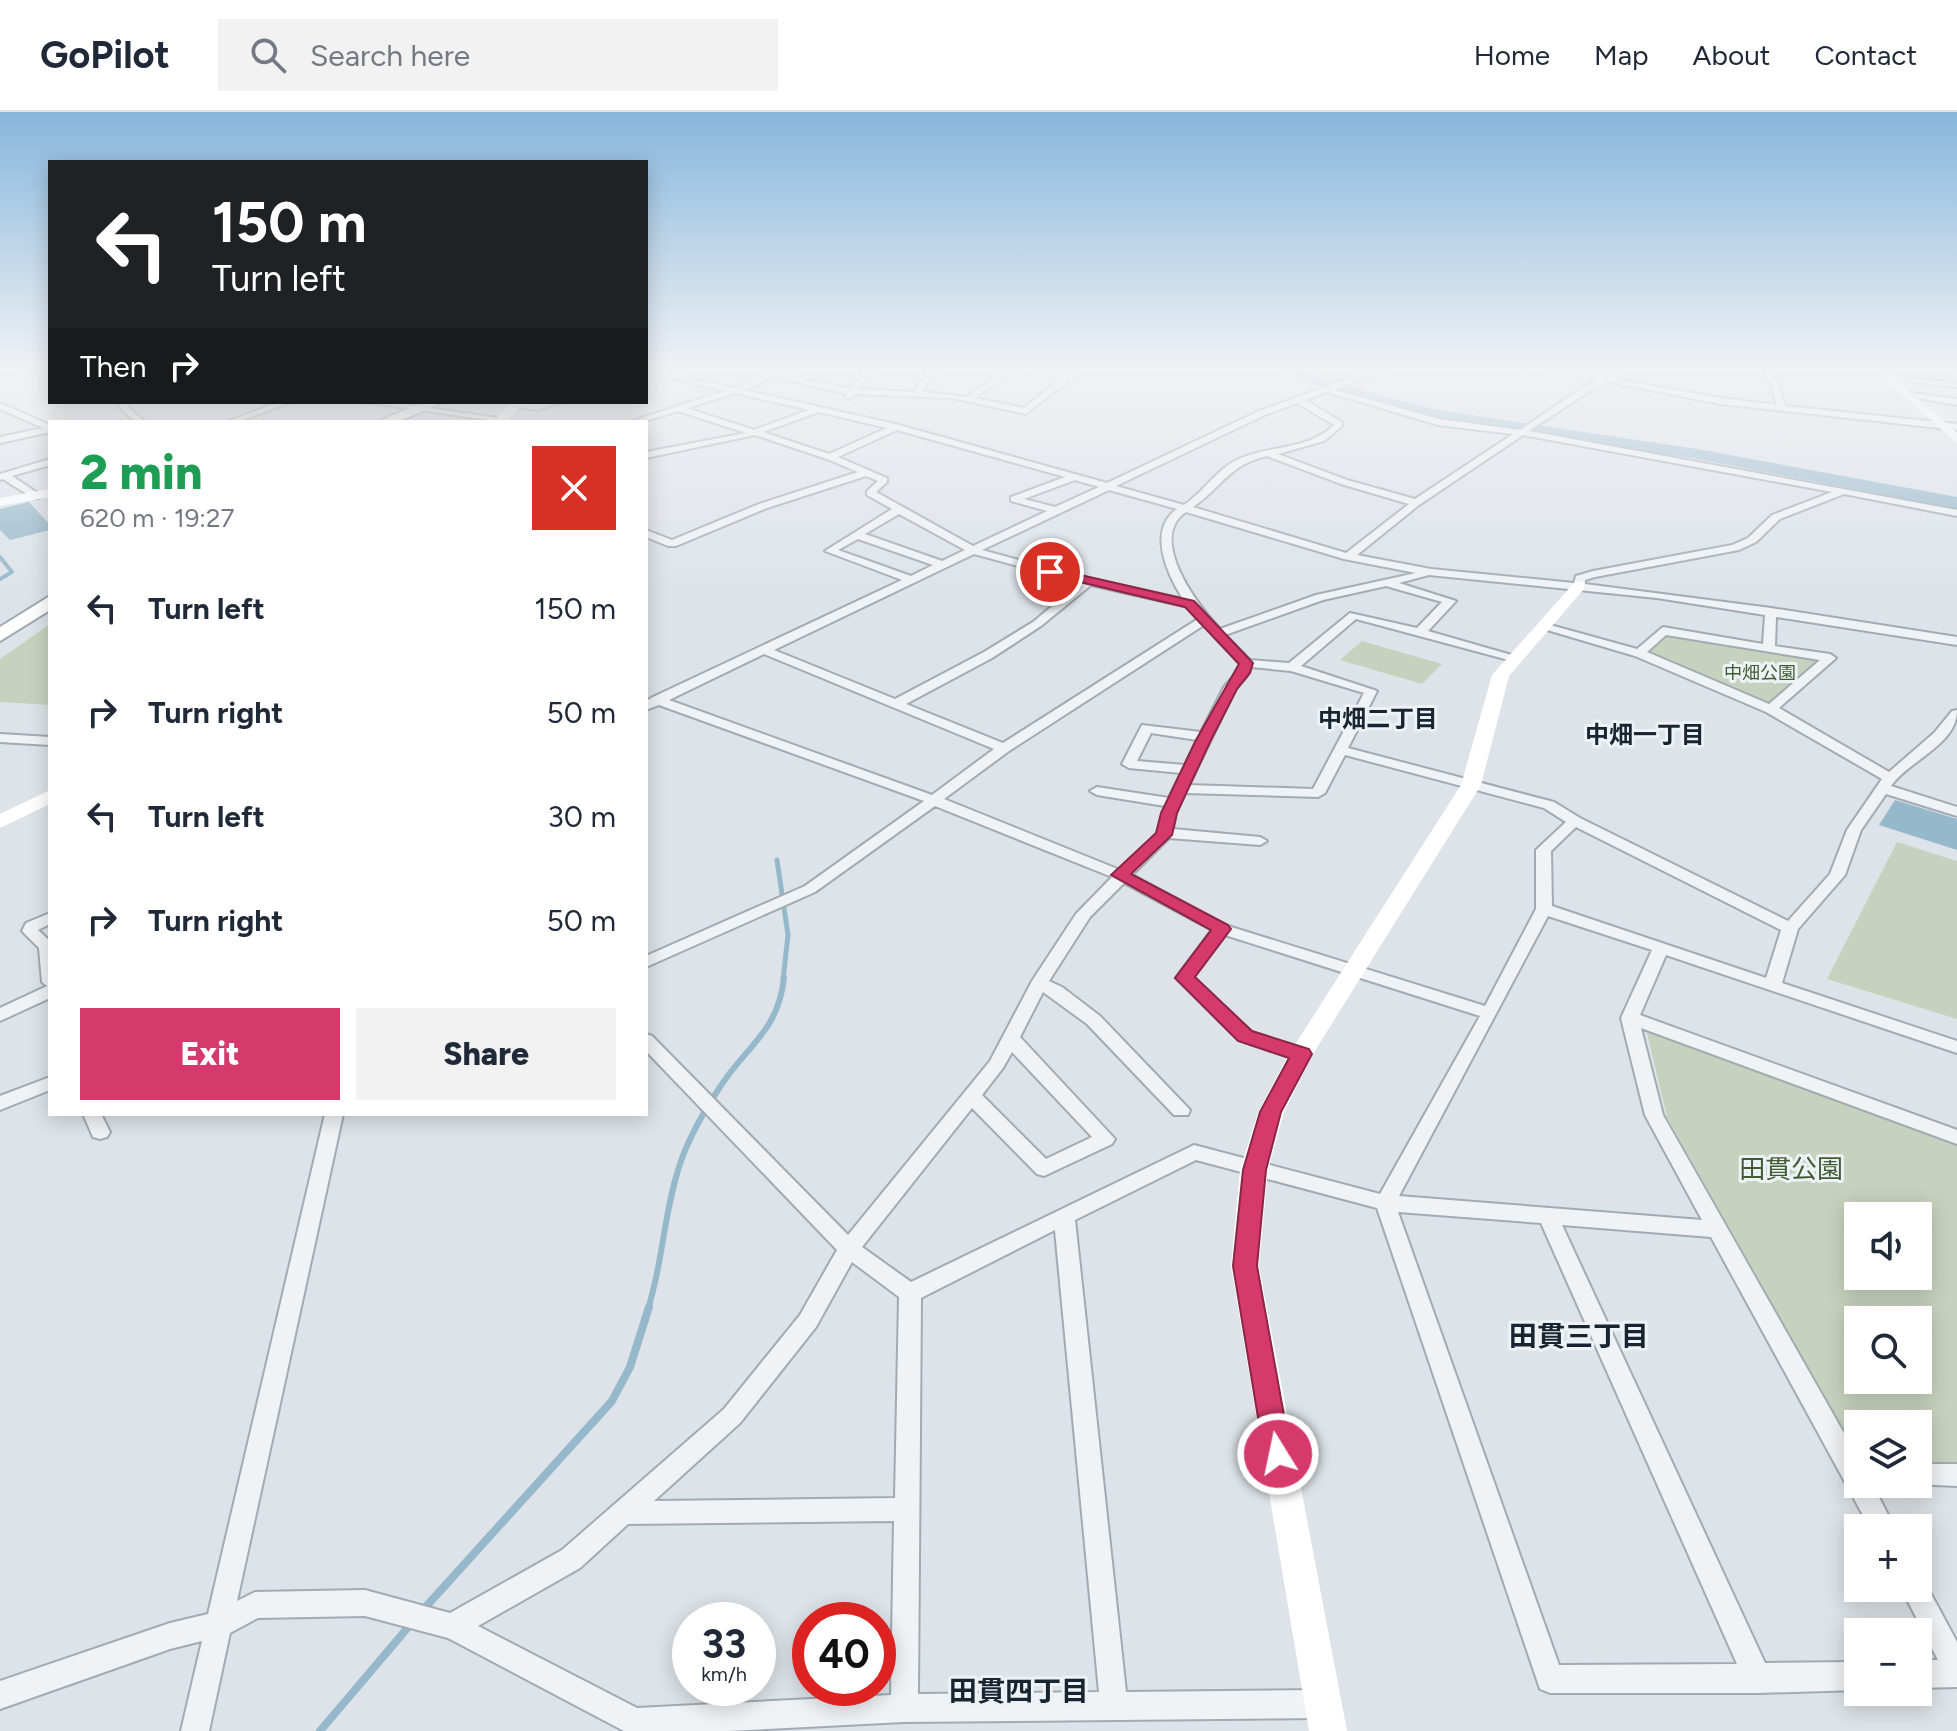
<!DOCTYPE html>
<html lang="en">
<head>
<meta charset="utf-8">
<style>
	:root { --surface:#fff; --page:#f2f2f3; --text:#1f2937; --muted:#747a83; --line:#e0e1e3; --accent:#d63a6c }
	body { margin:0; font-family:Figtree,"Noto Sans JP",sans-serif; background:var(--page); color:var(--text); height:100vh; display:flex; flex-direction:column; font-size:30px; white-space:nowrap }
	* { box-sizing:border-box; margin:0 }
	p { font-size:26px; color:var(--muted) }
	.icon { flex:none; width:44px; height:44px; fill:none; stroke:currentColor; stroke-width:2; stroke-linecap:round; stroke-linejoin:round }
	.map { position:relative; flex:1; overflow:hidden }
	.sheet { position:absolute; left:48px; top:308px; width:600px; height:696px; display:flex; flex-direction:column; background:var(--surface); border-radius:0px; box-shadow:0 4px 20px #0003 }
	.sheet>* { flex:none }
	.guide { position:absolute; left:48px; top:48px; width:600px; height:244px; border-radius:0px; box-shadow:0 4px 20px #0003; background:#202124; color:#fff; overflow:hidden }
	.buttons { position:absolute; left:1844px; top:1090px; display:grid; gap:16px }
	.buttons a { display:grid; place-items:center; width:88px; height:88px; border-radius:0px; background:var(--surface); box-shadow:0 4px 20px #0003; font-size:40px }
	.speed { position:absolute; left:672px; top:1490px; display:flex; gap:16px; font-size:40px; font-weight:700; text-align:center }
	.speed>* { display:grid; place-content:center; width:104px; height:104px; border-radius:50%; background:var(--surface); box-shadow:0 4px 20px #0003; line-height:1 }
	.speed small { font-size:20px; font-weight:400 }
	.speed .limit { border:12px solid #d22; background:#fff; color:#111 }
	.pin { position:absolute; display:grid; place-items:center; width:68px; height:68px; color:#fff; margin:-34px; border:4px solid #fff; border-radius:50%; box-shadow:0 2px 8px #0007 }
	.me { position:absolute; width:88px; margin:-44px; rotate:350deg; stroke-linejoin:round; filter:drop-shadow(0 0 6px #0008) }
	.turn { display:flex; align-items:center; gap:28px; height:168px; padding:0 32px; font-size:36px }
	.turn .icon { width:104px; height:104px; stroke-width:2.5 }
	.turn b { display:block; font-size:56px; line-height:68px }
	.then { display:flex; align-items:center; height:76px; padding:0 32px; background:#0003; gap:16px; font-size:30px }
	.round { display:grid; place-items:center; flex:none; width:84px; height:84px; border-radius:0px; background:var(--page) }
	.overview { display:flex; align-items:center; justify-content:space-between; height:136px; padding:0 32px }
	h1 { font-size:48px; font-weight:800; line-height:60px; color:#1e9e55 }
	.button { display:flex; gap:16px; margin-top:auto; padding:16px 32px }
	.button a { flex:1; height:92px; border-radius:0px; background:var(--accent); color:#fff; font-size:32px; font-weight:800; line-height:92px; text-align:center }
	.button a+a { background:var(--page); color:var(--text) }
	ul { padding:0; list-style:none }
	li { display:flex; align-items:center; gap:24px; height:104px; padding:0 32px }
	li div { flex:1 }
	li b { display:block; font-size:30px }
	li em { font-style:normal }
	header { display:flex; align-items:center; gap:48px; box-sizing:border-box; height:112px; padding:0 40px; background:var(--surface); border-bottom:2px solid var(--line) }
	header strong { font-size:38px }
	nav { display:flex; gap:44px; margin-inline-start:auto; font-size:28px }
	.search { width:560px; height:72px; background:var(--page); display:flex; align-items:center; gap:20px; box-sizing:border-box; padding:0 28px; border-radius:0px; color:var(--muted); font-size:30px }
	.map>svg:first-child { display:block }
</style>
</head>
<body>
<header>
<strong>GoPilot</strong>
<div class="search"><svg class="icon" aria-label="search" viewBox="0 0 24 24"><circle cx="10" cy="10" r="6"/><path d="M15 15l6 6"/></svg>Search here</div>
<nav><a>Home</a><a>Map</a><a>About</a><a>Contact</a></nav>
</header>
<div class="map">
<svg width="1957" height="1619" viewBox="0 0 1957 1619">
	<rect width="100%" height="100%" fill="#dde3e8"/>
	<path fill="#c7d2be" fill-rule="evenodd" d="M50 512V593L0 590V547Z
		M1668 523 1821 547 1767 591 1648 541Z
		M1362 529 1442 552 1422 572 1340 548Z
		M1897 730 1957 749V907L1827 867Z
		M1646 917 1957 1031V1352H1918V1312H1858V1344L1667 1005ZM1858 1104H1918V1164H1858ZM1858 1208H1918V1268H1858Z"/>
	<path fill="#96b8cb" d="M29 390 50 413V418L10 428 0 418V397Z
		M1895 688 1957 707V738L1879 713Z"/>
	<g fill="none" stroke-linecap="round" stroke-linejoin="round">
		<path stroke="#96b8cb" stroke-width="4" d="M0 445 12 460 0 467"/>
		<path stroke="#96b8cb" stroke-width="5" d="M777 748 788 823 783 868"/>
		<path stroke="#96b8cb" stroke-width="6" d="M648 1197C663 1150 664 1099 680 1052 689 1025 704 999 720 975 746 934 778 920 784 866"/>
		<path stroke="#96b8cb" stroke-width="8" d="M422 1499 612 1289 630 1255 649 1195
			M320 1619 410 1513"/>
		<path fill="#96b8cb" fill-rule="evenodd" d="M1277 257H1301L1345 274 1438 298 1697 337 1957 385V397L1697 347 1437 308 1333 280Z"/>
		<defs>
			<path id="street" d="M22 257 50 259V263Z
				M646 257 735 276 779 257H785L782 262 851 277 865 257H873L859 277 914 280 928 257H936L922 280 967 285 1004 257H1014L975 286 1024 296 1065 263 1039 257 1072 260 1075 264 1026 302 952 286 855 282 849 287 845 285 847 282 775 265 744 278 899 313 1107 371 1259 299 1375 257H1388L1335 278 1439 307 1520 318 1585 274 1599 269 1547 257H1566L1607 265 1609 257H1617L1614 267 1720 286 1777 293 1770 270 1762 257H1770L1778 270 1785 294 1957 312V318L1720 292 1609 270 1591 278 1529 319 1957 398V404L1844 382 1780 407 1756 430 1739 438 1595 465 1585 468V472L1771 496 1957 525V533L1776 505 1775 534 1830 542 1836 546 1779 596 1889 660 1934 621 1952 599 1957 598C1957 633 1909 648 1891 674L1957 695V704L1886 682 1861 718 1845 763 1798 817 1782 871 1957 929V941L1666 843 1640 903 1957 1018V1032L1641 916 1663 1003 1858 1346V1372H1872L1895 1416H1870L1711 1125 1562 1113 1765 1551 1858 1550V1578L1758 1581H1550L1540 1577 1377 1096 1196 1048 1075 1108 1126 1580 1321 1578 1331 1582 1335 1592 1331 1602 1321 1606 904 1610 728 1619H624L448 1526 365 1504 258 1506 230 1521 209 1619H181L202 1529 170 1537 0 1597V1569L170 1511 208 1502 325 1002H343L237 1489 255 1480 365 1478 450 1501 562 1438 724 1297 800 1203 837 1138 646 939V922L652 924 848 1123 990 949 1032 869 1076 802 1112 765 935 694 815 780 646 855V844L805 774 924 689 659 593 646 598V589L653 585 902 468 825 439 892 397 867 383V379L878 369 866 364 767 396 676 434H668L646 425V418L672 428 759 392 858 360 827 347 755 323 646 346V340L746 321 678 299 642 310H629L725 279 646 260ZM1327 280 1438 313 1513 322 1415 387 1347 368 1278 342 1324 329 1342 314V310L1305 288ZM735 281 809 298 754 318 687 296ZM1297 291 1334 313C1309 338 1272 333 1241 346 1217 356 1205 379 1184 393L1116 374 1265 303ZM819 300 887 316 829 342 763 320ZM897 318 1065 365 1011 385V389L1047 399 973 434 876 380 887 370V366L838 345ZM1523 323 1832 380 1772 403 1748 426 1732 433 1593 459 1576 464 1574 471 1431 457 1357 443 1419 393ZM1267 344 1341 372 1409 392 1346 441 1193 395C1222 375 1230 352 1267 344ZM1075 368 1099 375 1055 395 1024 387ZM1109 378 1177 397C1147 418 1167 462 1183 487L1078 464 982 438ZM1186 400 1344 447 1416 461 1316 483 1220 517C1197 493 1147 426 1186 400ZM899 402 965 438 942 449 865 422ZM858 427 933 453 911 464 838 438ZM974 442 1080 471 1033 510 984 540 895 587 774 538ZM1429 463 1657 486 1765 503 1763 532 1663 515 1637 537 1543 511 1537 515 1635 544 1766 600 1882 667 1847 718 1830 762 1788 809 1580 706 1554 690 1348 636 1377 579 1301 554 1356 507 1516 550 1522 546 1428 519 1456 489 1399 471ZM1091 473 1188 495 1198 507 1003 631 906 592 992 546 1041 514ZM1386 474 1442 490 1417 516 1350 501 1289 551 1250 548 1225 523 1323 488ZM1204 513 1240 552 1237 560 1224 575 1201 620 1142 613 1122 652 1129 656 1181 661 1169 686 1097 675 1090 679 1097 683 1165 694 1157 722 1120 758 944 687 1009 639ZM1666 523 1820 548 1769 592 1647 540ZM764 542 994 637 932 683 669 588ZM1251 555 1291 559 1364 581 1313 677 1189 673 1236 576 1247 564ZM1151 621 1197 628 1185 653 1137 649ZM1345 643 1544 696 1566 710 1536 738V797L1485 894 1228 814 1132 763 1169 726 1260 733 1267 729 1260 725 1173 717 1176 701 1185 681 1318 685 1325 681ZM1576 715 1781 818 1766 866 1552 794 1551 739ZM1124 771 1212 818 1176 866 1239 928 1301 948 1307 946 1310 942 1307 938 1251 920 1193 865 1225 823 1480 904 1380 1082 1194 1033 911 1170 862 1135 972 996 1037 1062 1044 1064 1112 1032 1115 1027 1020 925 1043 880 1087 912 1174 1003H1188L1190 998 1100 904 1062 875 1049 869 1090 805ZM1548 804 1652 838 1621 906 1645 1003 1702 1108 1399 1084ZM1012 940 1092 1025 1046 1047 982 983 1003 956ZM1398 1100 1541 1111 1737 1552 1559 1553ZM1055 1118 1099 1580 918 1582 921 1186ZM852 1150 899 1185 895 1386 654 1389 740 1311 816 1215ZM894 1409 891 1583 637 1596 478 1514 580 1456 628 1412Z
				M1907 266 1957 271V275L1910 270Z
				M1904 280 1957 287V293L1907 284Z
				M117 290H125L133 300 146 310C131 310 125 302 117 290Z
				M279 290H291L238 310H226Z
				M365 290H389L505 307 501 310Z
				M548 290H562L538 298 510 294C520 289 536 293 548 290Z
				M0 291 50 313V320L0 331V325L43 316 0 297Z
				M50 347V353L12 364 39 382V386H33L3 367 0 368V362Z
				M0 622 50 625V633L0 630Z
				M50 801V812L38 818 50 829V886L0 909V896L47 874 42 870 39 836 22 819 26 811Z
				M50 965V978L0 998V984Z
				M83 1002H101L110 1020 107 1025 100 1027 93 1025Z
				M1918 1352H1957V1374L1913 1372H1918Z
				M1918 1465 1923 1467 1957 1530V1575L1918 1576V1548H1938L1901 1476H1918Z"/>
			<path id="primary" d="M424 290H444L397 310H377Z
				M50 484V498L0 529V515Z"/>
		</defs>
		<use href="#street" stroke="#a2abb2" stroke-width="4"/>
		<use href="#primary" stroke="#9caab4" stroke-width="4"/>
		<use href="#street" fill="#f0f3f6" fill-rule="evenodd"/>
		<path fill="#fff" fill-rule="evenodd" d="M1873 257H1885L1957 321V331Z
			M512 290H524L506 310H493Z
			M50 377V385L0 394V386Z
			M1579 469 1584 471V477L1509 564 1481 673 1313 942 1284 1000 1268 1058 1259 1154 1347 1619H1309L1231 1154 1240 1058 1258 1000 1289 942 1461 673 1492 563 1574 471Z
			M50 678V692L0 716V702Z"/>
		<use href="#primary" fill="#fff" fill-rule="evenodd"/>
	</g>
	<linearGradient id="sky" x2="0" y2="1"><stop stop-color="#87b6dc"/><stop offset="0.53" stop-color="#f0f2f5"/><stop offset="1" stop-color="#f0f2f5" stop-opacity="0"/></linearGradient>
	<rect width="1957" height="484" fill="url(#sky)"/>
	<path fill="#d63a6c" stroke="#8b2646" stroke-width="2" d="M1050 456 1194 489 1253 551 1250 561 1237 577 1211 628 1177 701 1172 723 1131 762 1228 813 1231 817 1195 865 1252 919 1309 937 1312 942 1281 1000 1266 1058 1257 1154 1291 1342 1287 1350 1278 1354 1268 1350 1264 1342 1233 1154 1243 1058 1260 1000 1289 946 1238 929 1175 866 1211 818 1111 763 1156 721 1161 701 1196 628 1239 552 1185 495 1046 462 1044 460Z"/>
	<g text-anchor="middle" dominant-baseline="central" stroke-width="6" stroke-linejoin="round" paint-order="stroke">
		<g font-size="18" fill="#415c32" stroke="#edf2f6">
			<text x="1760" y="561">中畑公園</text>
		</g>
		<g font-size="24" font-weight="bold" fill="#182430" stroke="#edf2f6">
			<text x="1378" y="606">中畑二丁目</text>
			<text x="1645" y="622">中畑一丁目</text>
		</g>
		<g font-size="26" fill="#415c32" stroke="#edf2f6">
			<text x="1791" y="1057">田貫公園</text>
		</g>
		<g font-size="28" font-weight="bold" fill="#182430" stroke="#edf2f6">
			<text x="1579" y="1224">田貫三丁目</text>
			<text x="1019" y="1579">田貫四丁目</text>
		</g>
	</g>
</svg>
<div class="buttons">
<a><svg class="icon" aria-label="sound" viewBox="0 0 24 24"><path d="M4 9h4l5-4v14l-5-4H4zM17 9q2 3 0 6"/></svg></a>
<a><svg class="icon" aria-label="search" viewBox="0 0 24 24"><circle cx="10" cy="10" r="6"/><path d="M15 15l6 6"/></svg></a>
<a><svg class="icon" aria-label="layers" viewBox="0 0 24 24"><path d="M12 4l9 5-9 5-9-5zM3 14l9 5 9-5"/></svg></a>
<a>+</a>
<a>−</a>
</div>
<div class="speed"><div>33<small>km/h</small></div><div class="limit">40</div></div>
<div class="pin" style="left:1050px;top:460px;background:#d93025"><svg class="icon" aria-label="arrive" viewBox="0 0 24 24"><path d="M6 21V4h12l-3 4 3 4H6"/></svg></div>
<svg class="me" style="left:1278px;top:1342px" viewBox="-20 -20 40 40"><circle r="17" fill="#d63a6c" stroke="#fff" stroke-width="3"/><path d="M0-11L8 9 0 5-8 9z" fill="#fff"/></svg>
<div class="guide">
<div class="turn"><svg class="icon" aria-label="left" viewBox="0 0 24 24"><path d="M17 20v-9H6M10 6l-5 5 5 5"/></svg><div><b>150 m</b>Turn left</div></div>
<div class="then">Then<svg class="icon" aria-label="right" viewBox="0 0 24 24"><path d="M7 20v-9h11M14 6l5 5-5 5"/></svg></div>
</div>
<section class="sheet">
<div class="overview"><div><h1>2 min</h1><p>620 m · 19:27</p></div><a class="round" style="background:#d93025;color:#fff"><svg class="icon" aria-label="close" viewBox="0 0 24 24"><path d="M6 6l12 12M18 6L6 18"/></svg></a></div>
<ul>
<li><svg class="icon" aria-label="left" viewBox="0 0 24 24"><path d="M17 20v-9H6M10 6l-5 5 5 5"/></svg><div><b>Turn left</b></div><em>150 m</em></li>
<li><svg class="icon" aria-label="right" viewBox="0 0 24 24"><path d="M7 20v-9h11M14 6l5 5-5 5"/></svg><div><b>Turn right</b></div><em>50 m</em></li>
<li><svg class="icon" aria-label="left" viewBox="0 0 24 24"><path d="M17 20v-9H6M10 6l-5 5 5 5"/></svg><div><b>Turn left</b></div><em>30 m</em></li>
<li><svg class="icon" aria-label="right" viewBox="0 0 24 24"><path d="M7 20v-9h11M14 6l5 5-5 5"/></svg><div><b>Turn right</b></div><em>50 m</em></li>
</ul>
<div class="button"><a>Exit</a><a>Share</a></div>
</section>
</div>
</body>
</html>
